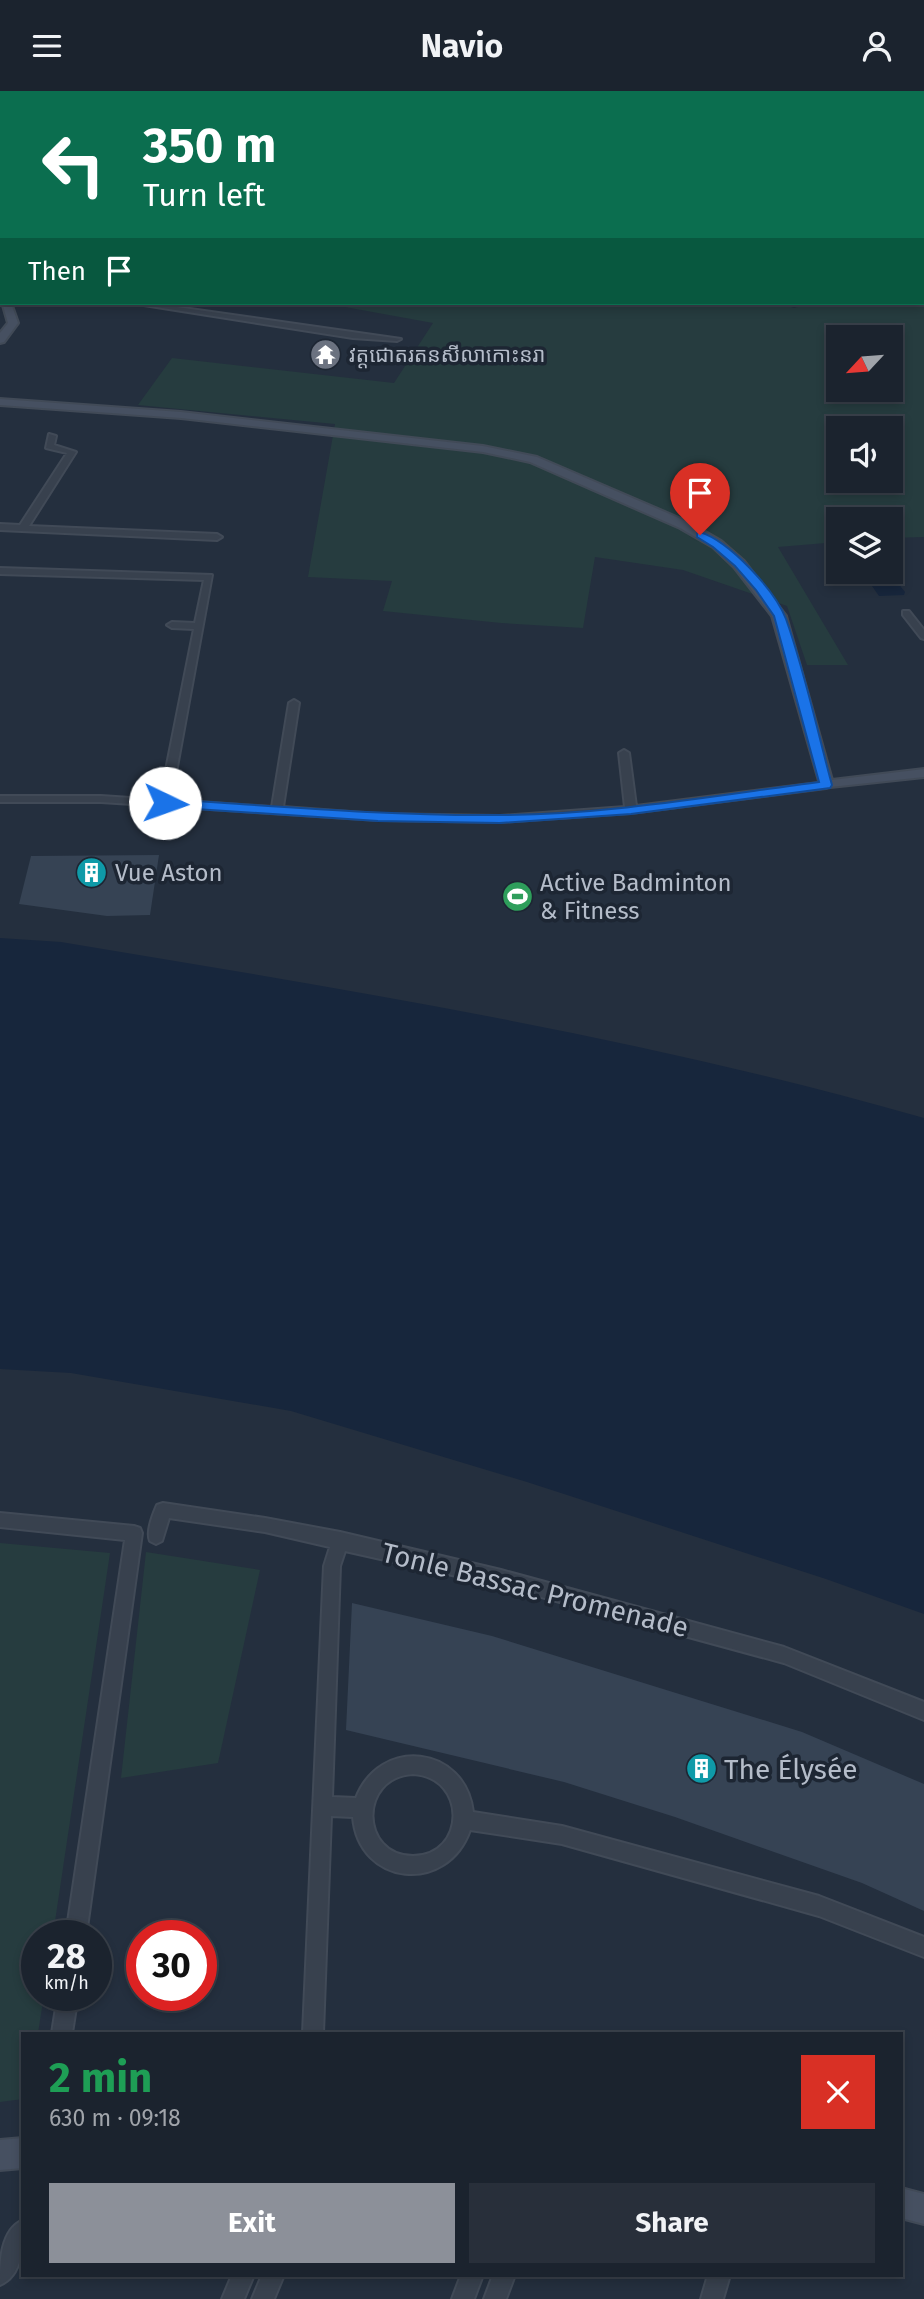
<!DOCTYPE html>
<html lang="en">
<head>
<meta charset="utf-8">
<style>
	:root { --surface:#1b232e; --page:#282f3a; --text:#f1f3f6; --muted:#a0a4aa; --line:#39404a; --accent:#8c9099 }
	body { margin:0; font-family:"Fira Sans","Noto Sans Khmer",sans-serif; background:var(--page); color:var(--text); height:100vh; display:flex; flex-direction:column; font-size:26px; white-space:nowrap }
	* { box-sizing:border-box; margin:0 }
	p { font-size:23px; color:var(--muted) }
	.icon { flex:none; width:38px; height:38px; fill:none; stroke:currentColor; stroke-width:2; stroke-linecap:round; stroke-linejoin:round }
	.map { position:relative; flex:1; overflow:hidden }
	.details { position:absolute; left:21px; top:1941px; width:882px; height:245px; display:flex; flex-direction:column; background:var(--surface); border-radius:0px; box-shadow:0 4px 10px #0003,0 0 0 2px var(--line) }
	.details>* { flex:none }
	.guide { position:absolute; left:0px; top:0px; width:924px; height:214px; box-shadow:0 4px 10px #0003,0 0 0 2px var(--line); background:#0b6e4f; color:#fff; overflow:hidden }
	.needle { width:46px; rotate:244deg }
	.controls { position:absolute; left:826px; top:234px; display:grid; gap:14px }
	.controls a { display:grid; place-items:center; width:77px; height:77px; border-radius:0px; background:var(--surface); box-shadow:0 4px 10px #0003,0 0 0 2px var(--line); font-size:35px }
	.speed { position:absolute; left:21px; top:1829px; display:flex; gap:14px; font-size:35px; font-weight:700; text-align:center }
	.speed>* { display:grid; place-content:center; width:91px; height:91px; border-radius:50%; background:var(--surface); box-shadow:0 4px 10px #0003,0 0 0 2px var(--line); line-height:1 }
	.speed small { font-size:18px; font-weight:400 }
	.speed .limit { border:10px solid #d22; background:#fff; color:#111 }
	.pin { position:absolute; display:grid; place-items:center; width:60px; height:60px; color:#fff; margin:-72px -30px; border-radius:50% 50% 50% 0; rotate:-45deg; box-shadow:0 0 7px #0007 }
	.pin .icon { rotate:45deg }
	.me { position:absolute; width:77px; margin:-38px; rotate:93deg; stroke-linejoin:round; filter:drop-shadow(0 0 5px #0008) }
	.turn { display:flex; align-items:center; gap:24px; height:147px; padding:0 28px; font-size:32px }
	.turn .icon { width:91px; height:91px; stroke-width:2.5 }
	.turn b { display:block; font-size:49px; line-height:60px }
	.then { display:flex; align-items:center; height:66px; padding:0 28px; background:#0003; gap:14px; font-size:26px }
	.round { display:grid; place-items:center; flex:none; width:74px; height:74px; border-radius:0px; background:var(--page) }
	.head { display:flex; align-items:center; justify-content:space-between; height:119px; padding:0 28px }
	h1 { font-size:42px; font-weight:700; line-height:52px; color:#1e9e55 }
	.action { display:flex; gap:14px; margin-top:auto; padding:14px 28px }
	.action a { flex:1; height:80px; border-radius:0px; background:var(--accent); color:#fff; font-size:28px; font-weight:700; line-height:80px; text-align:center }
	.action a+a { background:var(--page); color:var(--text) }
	header { display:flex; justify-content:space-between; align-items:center; height:91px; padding:0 28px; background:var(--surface); font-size:32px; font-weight:700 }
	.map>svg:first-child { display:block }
</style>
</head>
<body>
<header><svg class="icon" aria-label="menu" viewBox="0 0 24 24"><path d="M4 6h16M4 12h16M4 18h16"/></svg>Navio<svg class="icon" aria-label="person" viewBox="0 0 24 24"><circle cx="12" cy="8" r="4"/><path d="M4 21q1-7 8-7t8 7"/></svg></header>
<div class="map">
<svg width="924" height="2208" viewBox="0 0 924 2208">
	<rect width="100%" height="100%" fill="#242f3e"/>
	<path fill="#263c3f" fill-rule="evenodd" d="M57 0H849L855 2H57Z
		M924 187V446L891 447V429H838V451L778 456 848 574H807L787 515 683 479 595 466 583 537 501 532 383 520 392 490 308 486 335 333 138 314 172 267 394 292 433 232 323 212H780L794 217 811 212H922ZM838 247H891V299H838ZM838 338H891V390H838Z
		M0 1452 110 1462 53 1844H37V1904H44L38 1942H23V2008L0 2011Z
		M146 1461 260 1479 218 1672 121 1687Z"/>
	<path fill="#17263c" d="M889 481 905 501 904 504 879 505 865 485Z
		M0 847 61 851C351 899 641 946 924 1027V1523L826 1488 527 1391 291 1320 71 1282 0 1278Z"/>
	<path fill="#364354" d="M159 764 150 824 107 825 19 813 31 765Z
		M352 1512 492 1545 802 1641 924 1693V1820L862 1792 675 1726 564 1691 346 1639Z"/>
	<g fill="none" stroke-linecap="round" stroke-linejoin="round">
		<defs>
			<path id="street" d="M2 4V10L0 11V5Z
				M924 48V52L922 53V49Z
				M131 212H148L401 248 397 250 353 247Z
				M49 343 56 345 54 354 76 361 29 435 217 443 222 446 217 449 0 439V433L20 434 67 362 46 357Z
				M0 477 212 484 171 709 272 716 289 612 294 609 299 612 283 716 378 723 500 725 625 716 619 662 624 659 629 662 636 715 826 691 831 694 826 697 631 722 500 731 378 729 101 711H0V705H101L160 709 194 538 172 537 167 534 172 531 195 532 204 489 0 483Z
				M903 520H909L924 539V548L921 547 903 524Z
				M163 1412 265 1427 340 1441 501 1479 784 1556 924 1611V1629L784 1572 501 1495 345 1460 340 1475 332 1706 356 1707C380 1645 465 1654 473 1721L562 1735 819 1805 924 1846V1866L819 1825 562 1753 470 1739C447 1804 359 1795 353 1726L331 1725 323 1942H303L324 1475 330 1456 265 1441 169 1427 162 1450 156 1453 150 1450C146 1441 153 1423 157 1414ZM413 1683C468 1686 466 1765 413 1765 360 1765 358 1686 413 1683Z
				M0 1422 134 1435 140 1437 142 1442 86 1844H66L125 1449 0 1436Z
				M58 1904H78L72 1942H52Z
				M23 2129C23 2151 24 2184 0 2194 0 2172 0 2139 23 2129Z
				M232 2184H254L244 2208H222Z
				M262 2184H284L274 2208H252Z
				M461 2184H483L474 2208H452Z
				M493 2184H515L506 2208H484Z
				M708 2184H730L723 2208H701Z"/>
			<path id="secondary" d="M218 0H226L217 2Z
				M865 0 881 2H867Z
				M922 9H924V14H922Z
				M2 211 11 212 18 232 4 251 0 252V242L8 232Z
				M0 308 181 321 483 355 537 366 688 431 721 450 744 470 786 525 832 689 924 678V686L821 697 772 525 734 476 713 456 680 437 530 371 483 361 181 327 0 314Z
				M23 2047V2077L0 2079V2049Z
				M901 2097 924 2103V2133L901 2127Z"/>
		</defs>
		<use href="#street" stroke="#414a57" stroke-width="4"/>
		<use href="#secondary" stroke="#414a57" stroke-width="4"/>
		<use href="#street" fill="#38414e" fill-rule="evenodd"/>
		<use href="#secondary" fill="#465061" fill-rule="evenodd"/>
	</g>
	<path fill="#1a73e8" stroke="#114b97" stroke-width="2" d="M700 441C729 450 775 499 786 528 805 581 817 639 832 694L830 697 631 723 500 732 378 730 165 716 158 712 165 708C276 715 387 725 498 724 605 724 713 705 819 691L774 525 756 499 735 475 713 456 697 446V442Z"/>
	<defs>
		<symbol id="temple-disc" viewBox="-11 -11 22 22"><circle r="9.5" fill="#6b7280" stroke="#1d2633"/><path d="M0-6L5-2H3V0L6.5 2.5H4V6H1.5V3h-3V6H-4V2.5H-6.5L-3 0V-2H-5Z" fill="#fff"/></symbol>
		<symbol id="building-disc" viewBox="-11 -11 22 22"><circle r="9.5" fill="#0f9aa8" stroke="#1d2633"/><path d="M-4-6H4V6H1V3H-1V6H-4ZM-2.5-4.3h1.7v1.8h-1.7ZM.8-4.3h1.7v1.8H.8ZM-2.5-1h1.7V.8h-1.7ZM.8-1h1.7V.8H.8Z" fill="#fff"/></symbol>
		<symbol id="stadium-disc" viewBox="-11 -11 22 22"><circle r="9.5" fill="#2e9e5b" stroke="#1d2633"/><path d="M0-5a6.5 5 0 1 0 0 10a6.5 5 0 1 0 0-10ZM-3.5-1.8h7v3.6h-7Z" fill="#fff"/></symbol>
	</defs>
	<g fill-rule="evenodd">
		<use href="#temple-disc" x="308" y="246" width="35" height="35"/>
		<use href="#building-disc" x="74" y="764" width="35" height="35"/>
		<use href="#stadium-disc" x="500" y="788" width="35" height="35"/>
		<use href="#building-disc" x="684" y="1660" width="35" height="35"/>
	</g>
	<g text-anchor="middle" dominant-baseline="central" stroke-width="7" stroke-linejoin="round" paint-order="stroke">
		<g font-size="21" fill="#b4bcc9" stroke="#1d2633" text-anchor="start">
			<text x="349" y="264">វត្តជោតរតនសីលាកោះនរា</text>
		</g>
		<g font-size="24" fill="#b4bcc9" stroke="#1d2633" text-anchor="start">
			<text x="115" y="782">Vue Aston</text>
			<text x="540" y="792">Active Badminton<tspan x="540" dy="28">&amp; Fitness</tspan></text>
		</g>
		<g font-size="28" fill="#b4bcc9" stroke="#1d2633">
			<text transform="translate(535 1499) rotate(14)">Tonle Bassac Promenade</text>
		</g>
		<g font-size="28" fill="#b4bcc9" stroke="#1d2633" text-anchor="start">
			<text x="724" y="1678">The Élysée</text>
		</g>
	</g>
</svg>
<div class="controls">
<a><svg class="needle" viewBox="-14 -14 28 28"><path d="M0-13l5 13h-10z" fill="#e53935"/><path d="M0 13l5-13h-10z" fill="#a0a4aa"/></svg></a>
<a><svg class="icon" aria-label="sound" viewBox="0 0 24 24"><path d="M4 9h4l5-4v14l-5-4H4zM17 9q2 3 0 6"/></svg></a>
<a><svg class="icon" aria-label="layers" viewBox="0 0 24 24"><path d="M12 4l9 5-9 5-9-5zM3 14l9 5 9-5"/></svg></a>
</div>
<div class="speed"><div>28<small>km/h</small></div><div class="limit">30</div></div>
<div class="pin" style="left:700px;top:444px;background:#d93025"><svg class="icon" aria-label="arrive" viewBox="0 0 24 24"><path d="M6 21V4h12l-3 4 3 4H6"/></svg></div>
<svg class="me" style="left:165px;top:712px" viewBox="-20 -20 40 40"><circle r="19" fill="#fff"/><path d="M0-13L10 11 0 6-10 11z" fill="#1a73e8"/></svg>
<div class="guide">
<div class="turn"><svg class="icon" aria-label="left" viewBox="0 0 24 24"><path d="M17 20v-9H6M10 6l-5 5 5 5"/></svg><div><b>350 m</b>Turn left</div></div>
<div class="then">Then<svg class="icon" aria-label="arrive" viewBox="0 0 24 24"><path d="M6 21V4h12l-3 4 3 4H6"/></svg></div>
</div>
<section class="details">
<div class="head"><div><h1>2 min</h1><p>630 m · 09:18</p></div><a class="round" style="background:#d93025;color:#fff"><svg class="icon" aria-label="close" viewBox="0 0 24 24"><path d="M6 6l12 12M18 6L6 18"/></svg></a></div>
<div class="action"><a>Exit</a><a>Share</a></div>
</section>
</div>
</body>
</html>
